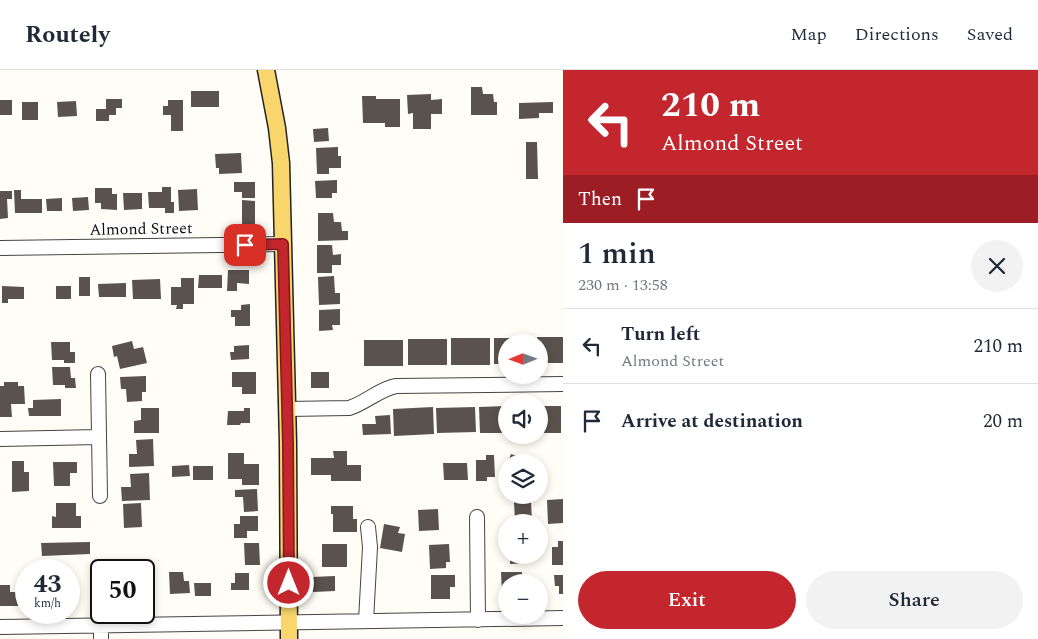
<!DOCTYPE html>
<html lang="en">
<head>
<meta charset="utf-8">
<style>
	:root { --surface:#fff; --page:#f2f2f3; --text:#1f2937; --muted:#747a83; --line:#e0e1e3; --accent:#c4262e }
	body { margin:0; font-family:Spectral,serif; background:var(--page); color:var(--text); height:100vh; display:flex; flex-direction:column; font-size:19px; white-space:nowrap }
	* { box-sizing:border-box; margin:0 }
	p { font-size:16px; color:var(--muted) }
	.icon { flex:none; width:28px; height:28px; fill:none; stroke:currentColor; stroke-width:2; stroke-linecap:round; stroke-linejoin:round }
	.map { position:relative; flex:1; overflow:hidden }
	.details { display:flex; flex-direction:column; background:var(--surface); width:475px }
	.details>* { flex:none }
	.banner { background:#c4262e; color:#fff; overflow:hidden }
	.needle { width:32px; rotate:269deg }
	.fabs { position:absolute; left:498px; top:264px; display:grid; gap:10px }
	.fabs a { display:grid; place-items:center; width:50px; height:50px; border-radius:50%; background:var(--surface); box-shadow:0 2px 8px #0003; font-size:25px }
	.speed { position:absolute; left:15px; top:489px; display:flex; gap:10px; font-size:25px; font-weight:700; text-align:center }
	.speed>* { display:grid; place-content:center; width:65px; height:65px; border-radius:50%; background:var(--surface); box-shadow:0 2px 8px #0003; line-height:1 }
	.speed small { font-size:12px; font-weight:400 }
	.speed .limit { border:2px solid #111; border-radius:8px; background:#fff; color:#111 }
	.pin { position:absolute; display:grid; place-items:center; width:42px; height:42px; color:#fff; margin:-21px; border-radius:10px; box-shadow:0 2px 8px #0006 }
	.me { position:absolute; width:55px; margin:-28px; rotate:0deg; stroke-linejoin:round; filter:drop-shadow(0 0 4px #0008) }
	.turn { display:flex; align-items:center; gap:18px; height:105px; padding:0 15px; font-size:22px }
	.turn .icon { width:65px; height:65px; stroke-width:2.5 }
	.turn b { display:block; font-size:35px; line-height:42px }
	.then { display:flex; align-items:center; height:48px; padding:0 15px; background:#0003; gap:10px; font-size:19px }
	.round { display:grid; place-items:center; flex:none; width:52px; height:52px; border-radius:26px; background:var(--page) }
	.headline { display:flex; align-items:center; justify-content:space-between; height:85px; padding:0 15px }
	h1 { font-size:30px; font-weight:600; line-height:38px }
	.button { display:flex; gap:10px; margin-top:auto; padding:10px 15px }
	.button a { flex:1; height:58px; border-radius:30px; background:var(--accent); color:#fff; font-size:20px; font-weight:600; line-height:58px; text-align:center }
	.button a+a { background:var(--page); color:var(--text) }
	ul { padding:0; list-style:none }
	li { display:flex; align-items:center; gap:15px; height:75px; padding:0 15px; border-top:1px solid var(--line) }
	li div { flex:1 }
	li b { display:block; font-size:19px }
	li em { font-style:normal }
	header { display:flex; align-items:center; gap:30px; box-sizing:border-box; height:70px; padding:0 25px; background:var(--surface); border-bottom:1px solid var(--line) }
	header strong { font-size:24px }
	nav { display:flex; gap:28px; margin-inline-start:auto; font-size:18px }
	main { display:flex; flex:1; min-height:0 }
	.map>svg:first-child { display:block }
</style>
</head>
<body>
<header>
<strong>Routely</strong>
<nav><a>Map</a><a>Directions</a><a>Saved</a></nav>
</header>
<main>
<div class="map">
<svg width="563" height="569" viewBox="0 0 563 569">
	<rect width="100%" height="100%" fill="#fffdf5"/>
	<path fill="#5a524d" d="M471 17H482L483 24H493L494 32H497V45H471Z
		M191 21H219V37H191Z
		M431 24V30L442 29V44H431V59H413V43L408 44 407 25Z
		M362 26H376V29H400V57H385V53H363Z
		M106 29H122V38H116V45H109V51H96V39H106Z
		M0 30H12V45H0Z
		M168 30H183V61H171V45H163V36H168Z
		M76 31 77 46 58 47 57 32Z
		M22 32H38V50H22Z
		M553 32V43H539V48L519 49V33Z
		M328 58 329 71 314 72 313 59Z
		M526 72H537L538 109H526Z
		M338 77V86H341V98H329V104H317L316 78Z
		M241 83 242 103 219 104V98H216L215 84Z
		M337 110V123H332V128H316L315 111Z
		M234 112H255V128H242V122H234Z
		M162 117H171V132H174V143H165V138H149L148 122H162Z
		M95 118H112V124H117V140L101 139V133H95Z
		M197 119 198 140 179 141 178 120Z
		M14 120H21V129H42V143H15Z
		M0 121H12V129H7L8 148 0 149Z
		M123 123H142V139L124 140Z
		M88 127 89 140 73 141 72 128Z
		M62 128V141H47L46 129Z
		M242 130 255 131V154H242Z
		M318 143H333L334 152H341L342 161H348V170L318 171Z
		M317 175H332L333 185 341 184V195H332V203H317Z
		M228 200H249V214L237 213V221H227Z
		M199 205H222V218H198Z
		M334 206 335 223H340V234L319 235 318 207Z
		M79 207H90V226H79Z
		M181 208H194V234H183V239H176L177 235H171V217H181Z
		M160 209 161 229H133L132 210Z
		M126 213V227H99L98 214Z
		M2 216 24 217V229H8V233H2Z
		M56 216H71V229H56Z
		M250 234V256H235V247H231V240H241V235Z
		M340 239V255H332L333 260 319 261V240Z
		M537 267H563V293H539Z
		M451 268H490V295H451Z
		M494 268H533V272H506V294H494Z
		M408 269H447V295H408Z
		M364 270H403V296H364Z
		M132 271 134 279 143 277 147 293 120 299 117 286 114 287 112 276Z
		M51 272H70V282H75V293H64V290H52Z
		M249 275V289L231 290 230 282H234V276Z
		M52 297H70L71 308H75L76 318H65V315H53Z
		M232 302H256V324H242V317H232Z
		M311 302H329V318H311Z
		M146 306V322H142V331L127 332 126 319H121L120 307Z
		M4 312H18V316H24L25 334H11L12 347H0V316H4Z
		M61 329V346H29L28 338H33V330Z
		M506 336V363H480L479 337Z
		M539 336H561V363H539Z
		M433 337 434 364 394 366 393 339Z
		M475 337 476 362 437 363 436 338Z
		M141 338H159V363H134V351L141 350Z
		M244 338H250V353H241L240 355H227L228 341H244Z
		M390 345 391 364 363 365 362 354H376L375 346Z
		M153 369 154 396 129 397V384H137L136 370Z
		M333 381H347V395H361V411H331V405H311V388H334Z
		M228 383H244V394H259V415H242V409H228Z
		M511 384 523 388 524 385 530 387 528 392H508Z
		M486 385H494L495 407H487V411H476V390H486Z
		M12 391H24V402H29V421L12 422Z
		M53 392H77V403H70V416H54Z
		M443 393H467L468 410H444Z
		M189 395 190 406 172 407V396Z
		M193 396H213V410H193Z
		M149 403 150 430 122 431 121 417H131L130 404Z
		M257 419 258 441 244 442 243 427H235V420Z
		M563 429V453L548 454 547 430Z
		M531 431 532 452H515L514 432Z
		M56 433H76V446H81V458H52V446L56 447Z
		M141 433 142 457 124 458 123 434Z
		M331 436H353V449H357V462H333V444H331Z
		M438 439 439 460 419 461 418 440Z
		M240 446H258V461H247V468H234V454H240Z
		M384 454 400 457 398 463 405 464 402 482 380 478Z
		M558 471H563V495H552V477H558Z
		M90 472V484L42 486 41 473Z
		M244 473H259L260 495H245Z
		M322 474H347V497H322Z
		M449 474 450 492H446V498L430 499 429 475Z
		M510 485H525L526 493 510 494Z
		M169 502H183L184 511H189L190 523 170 524Z
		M501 502H522V512H506V526H502Z
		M235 503H249V520H231V513H235Z
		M431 505H455V517H450V529H431Z
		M554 505H563V524H559V516H555Z
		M335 506V521L313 522 312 507Z
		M194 513H211V526H195Z
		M0 515H10V522H18V536H0Z
		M69 521H74L75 538H69Z
		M144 521 152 522V532H144Z"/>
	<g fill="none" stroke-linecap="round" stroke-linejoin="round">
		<defs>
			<path id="minor" d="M0 178 283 174
				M98 304 100 426
				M287 339 349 338C366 333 379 319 396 316L563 314
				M0 369 99 367
				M477 447 478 550
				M366 551 370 477 368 457
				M101 555V569
				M0 557 563 548"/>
			<path id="major" d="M266 0 277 58 281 93 288 373 289 569"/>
		</defs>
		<use href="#minor" stroke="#444" stroke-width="16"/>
		<use href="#major" stroke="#222" stroke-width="19"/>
		<use href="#minor" stroke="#fff" stroke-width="14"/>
		<use href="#major" stroke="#f9d66b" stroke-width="16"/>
	</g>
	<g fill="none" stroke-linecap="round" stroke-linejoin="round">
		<defs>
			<path id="route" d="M245 175 283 174 288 373 289 513"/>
		</defs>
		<use href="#route" stroke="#7f191e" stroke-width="12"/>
		<use href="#route" stroke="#c4262e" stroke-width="9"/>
	</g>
	<g text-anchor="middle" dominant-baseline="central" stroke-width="5" stroke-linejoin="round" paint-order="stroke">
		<g font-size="16" fill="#111" stroke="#fff">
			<text transform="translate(141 159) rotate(-1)">Almond Street</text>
		</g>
	</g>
</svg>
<div class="fabs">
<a><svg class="needle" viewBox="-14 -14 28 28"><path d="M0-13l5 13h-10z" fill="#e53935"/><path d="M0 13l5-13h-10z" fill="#747a83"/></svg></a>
<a><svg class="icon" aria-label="sound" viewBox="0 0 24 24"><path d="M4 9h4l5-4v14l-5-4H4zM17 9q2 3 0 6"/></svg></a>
<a><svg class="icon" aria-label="layers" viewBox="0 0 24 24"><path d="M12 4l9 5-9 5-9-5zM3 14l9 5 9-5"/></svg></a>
<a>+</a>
<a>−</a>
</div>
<div class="speed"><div>43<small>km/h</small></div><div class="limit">50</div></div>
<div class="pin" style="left:245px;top:175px;background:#d93025"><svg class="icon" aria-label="arrive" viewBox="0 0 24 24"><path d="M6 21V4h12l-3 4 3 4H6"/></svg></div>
<svg class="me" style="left:289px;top:513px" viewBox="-20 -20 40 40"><circle r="17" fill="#c4262e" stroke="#fff" stroke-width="3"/><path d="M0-11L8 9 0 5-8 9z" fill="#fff"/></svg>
</div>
<section class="details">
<div class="banner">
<div class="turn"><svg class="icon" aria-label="left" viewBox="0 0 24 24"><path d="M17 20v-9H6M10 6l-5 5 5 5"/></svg><div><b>210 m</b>Almond Street</div></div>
<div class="then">Then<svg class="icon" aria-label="arrive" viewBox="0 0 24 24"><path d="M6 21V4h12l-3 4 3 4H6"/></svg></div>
</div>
<div class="headline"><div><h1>1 min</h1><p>230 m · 13:58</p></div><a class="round"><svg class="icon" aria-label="close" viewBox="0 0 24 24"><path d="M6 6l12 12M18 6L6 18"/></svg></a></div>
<ul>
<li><svg class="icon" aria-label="left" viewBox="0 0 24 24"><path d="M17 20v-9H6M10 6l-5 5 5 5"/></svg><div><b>Turn left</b><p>Almond Street</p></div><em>210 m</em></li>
<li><svg class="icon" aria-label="arrive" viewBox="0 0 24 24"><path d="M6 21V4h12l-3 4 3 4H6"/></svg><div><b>Arrive at destination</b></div><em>20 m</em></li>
</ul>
<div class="button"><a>Exit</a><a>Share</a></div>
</section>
</main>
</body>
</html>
